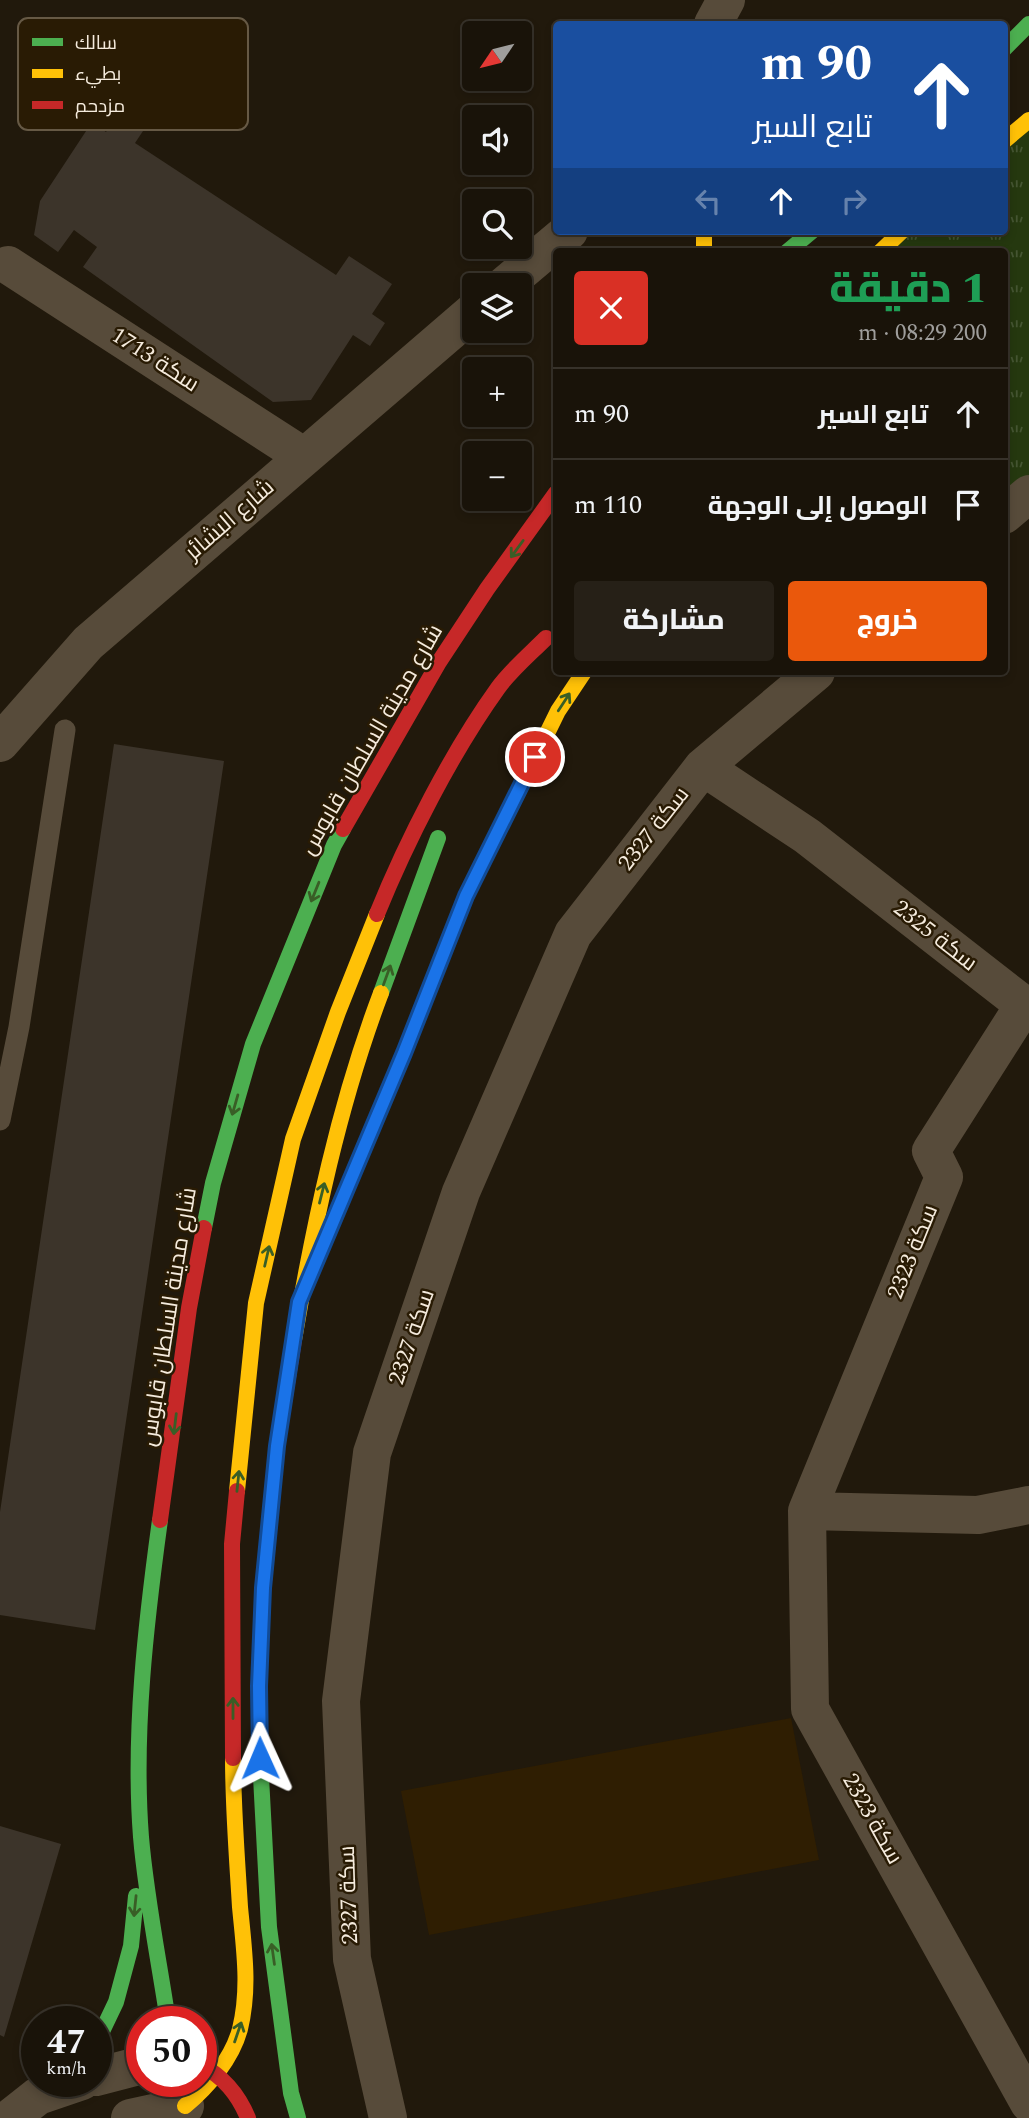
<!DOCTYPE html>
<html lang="ar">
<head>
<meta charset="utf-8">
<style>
	:root { --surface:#191309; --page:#262017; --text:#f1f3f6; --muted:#9f9e9c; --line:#37322a; --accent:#ea580c }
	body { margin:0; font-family:Spectral,Cairo,serif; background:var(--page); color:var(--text); direction:rtl; height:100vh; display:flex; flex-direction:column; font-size:26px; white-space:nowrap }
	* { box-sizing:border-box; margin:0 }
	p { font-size:23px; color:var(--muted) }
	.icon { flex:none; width:38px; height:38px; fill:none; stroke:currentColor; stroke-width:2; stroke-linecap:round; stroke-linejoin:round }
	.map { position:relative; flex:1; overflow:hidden; direction:ltr }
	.side { position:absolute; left:553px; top:248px; width:455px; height:427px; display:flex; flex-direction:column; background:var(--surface); border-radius:7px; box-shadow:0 4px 10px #0003,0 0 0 2px var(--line); direction:rtl }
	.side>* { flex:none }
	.hud { position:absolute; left:553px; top:21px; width:455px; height:214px; border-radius:7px; box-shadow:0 4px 10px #0003,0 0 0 2px var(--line); direction:rtl; background:#1a4fa0; color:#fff; overflow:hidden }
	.needle { width:46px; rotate:235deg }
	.controls { position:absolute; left:462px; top:21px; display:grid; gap:14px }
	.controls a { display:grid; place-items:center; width:70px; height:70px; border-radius:7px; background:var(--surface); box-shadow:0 4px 10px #0003,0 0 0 2px var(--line); font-size:35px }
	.speed { position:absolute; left:21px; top:2006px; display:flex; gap:14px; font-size:35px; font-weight:700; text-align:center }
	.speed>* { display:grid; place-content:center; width:91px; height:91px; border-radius:50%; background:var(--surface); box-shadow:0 4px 10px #0003,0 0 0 2px var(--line); line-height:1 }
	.speed small { font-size:18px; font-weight:400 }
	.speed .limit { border:10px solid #d22; background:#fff; color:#111 }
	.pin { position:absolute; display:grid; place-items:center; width:60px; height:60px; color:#fff; margin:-30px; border:4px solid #fff; border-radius:50%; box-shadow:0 2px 7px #0007 }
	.me { position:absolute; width:77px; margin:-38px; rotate:359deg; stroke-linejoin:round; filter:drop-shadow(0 0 5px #0008) }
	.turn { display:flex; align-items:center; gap:24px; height:147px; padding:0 21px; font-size:32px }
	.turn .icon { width:91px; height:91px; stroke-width:2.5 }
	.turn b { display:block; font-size:49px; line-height:60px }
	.lanes { display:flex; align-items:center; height:66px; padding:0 21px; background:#0003; justify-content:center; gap:35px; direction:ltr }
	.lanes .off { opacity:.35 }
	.round { display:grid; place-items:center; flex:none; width:74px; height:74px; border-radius:7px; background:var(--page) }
	.head { display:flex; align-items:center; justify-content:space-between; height:119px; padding:0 21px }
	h1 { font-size:42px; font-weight:800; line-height:52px; color:#1e9e55 }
	.primary-button { display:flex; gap:14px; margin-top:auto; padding:14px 21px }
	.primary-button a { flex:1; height:80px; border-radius:7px; background:var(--accent); color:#fff; font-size:28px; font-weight:800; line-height:80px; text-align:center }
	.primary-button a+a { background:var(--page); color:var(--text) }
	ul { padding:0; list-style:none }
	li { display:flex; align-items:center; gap:21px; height:91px; padding:0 21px; border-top:2px solid var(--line) }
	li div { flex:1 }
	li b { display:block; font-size:26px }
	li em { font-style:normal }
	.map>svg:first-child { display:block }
</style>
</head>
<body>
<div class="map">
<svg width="1029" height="2118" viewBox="0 0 1029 2118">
	<defs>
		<pattern id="grass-tufts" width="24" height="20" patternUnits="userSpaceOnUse" patternTransform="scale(1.75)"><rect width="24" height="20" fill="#25380f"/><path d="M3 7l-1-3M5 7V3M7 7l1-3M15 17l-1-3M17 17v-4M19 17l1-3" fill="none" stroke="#455532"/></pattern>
	</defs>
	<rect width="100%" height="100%" fill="#21190c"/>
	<path fill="#2f1e02" d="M791 1718 819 1860 429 1935 401 1791Z"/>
	<path fill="url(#grass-tufts)" d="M1029 128V488L1005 508 1004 252H889L911 231H1004L1005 149Z"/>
	<path fill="#3c342a" d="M125 103 151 119 135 143 336 275 349 256 392 284 372 314 385 323 370 346 353 335 311 400 273 402 83 267 97 247 74 230 58 252 34 235 40 201 92 122 106 132Z
		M114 744 224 761 95 1630 0 1615V1512Z
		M0 1826 61 1844 4 2037 0 2035Z"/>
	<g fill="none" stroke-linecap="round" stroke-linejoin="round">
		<path stroke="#574b3a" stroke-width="21" d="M0 1120 19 1027 65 730"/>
		<path stroke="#574b3a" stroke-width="38" d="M713 24 726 0
			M8 265 303 456
			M505 285 569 231
			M1004 515 1029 494
			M0 743 88 643 474 311
			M703 767 807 836 1024 1005 931 1151 944 1177 807 1511 810 1709 1029 2103
			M807 1511 978 1515 1029 1505
			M96 2077 142 2065
			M10 2118 38 2096 82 2081
			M130 2118 185 2106
			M388 2118 352 1959 341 1701 372 1453 461 1192 573 934 703 767 816 672"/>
		<path stroke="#4caf50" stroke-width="16" d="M1004 49 1029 24
			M787 252 812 231
			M381 993 438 838
			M339 1207 404 1053 466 896 531 766
			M204 1228 213 1183 253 1044 334 845 343 829
			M160 1520C146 1622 133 1733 141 1837 146 1897 159 1961 168 2021
			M263 1592 259 1686 260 1758 269 1927 291 2093 298 2118
			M96 2044 116 2002 131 1946 136 1896
			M70 2084 72 2081"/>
		<path stroke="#ffc107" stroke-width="16" d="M1004 141 1029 120
			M704 231V252
			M880 252 902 231
			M531 766 558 711 584 672
			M294 1340C314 1223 339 1104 381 993
			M237 1491 256 1303 293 1139 338 1012 377 914
			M185 2106C208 2087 232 2059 240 2029 250 1988 244 1949 240 1907 237 1857 233 1808 233 1758"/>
		<path stroke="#c62828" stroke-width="16" d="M343 829 439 662 487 589 556 493
			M377 914C407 840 452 752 498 688 511 670 530 654 546 638
			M160 1520 189 1308 204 1228
			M263 1592 277 1446 294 1340
			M233 1758 232 1544 237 1491
			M201 2065C224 2077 238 2094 248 2118"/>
	</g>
	<defs><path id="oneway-shaft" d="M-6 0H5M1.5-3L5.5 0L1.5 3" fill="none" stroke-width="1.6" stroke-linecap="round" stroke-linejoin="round" transform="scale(1.75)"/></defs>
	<g stroke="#395e26">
		<use href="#oneway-shaft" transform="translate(517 549) rotate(126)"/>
		<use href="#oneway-shaft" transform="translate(564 702) rotate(-57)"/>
		<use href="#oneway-shaft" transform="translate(315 892) rotate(112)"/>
		<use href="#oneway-shaft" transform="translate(387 975) rotate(-70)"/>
		<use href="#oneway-shaft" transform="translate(235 1105) rotate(106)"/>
		<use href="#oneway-shaft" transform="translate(322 1193) rotate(-76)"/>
		<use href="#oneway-shaft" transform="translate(267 1256) rotate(-77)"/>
		<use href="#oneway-shaft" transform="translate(175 1424) rotate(97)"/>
		<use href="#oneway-shaft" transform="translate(238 1481) rotate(-84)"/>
		<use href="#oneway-shaft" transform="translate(233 1708) rotate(-90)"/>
		<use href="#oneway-shaft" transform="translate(135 1906) rotate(96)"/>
		<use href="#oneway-shaft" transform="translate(273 1954) rotate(-98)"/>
		<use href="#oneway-shaft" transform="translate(238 2032) rotate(-71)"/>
	</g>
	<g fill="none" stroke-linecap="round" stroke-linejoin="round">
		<defs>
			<path id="route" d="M260 1758 259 1686 263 1588 277 1446 299 1302 404 1053 466 896 535 757"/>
		</defs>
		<use href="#route" stroke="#114b97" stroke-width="18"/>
		<use href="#route" stroke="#1a73e8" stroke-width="12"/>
	</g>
	<g text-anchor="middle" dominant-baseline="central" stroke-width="5" stroke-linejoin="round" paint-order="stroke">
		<g font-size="23" fill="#f5ebdd" stroke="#291b04">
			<text transform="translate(155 360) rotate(33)">سكة 1713</text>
			<text transform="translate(230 520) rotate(-41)">شارع البشائر</text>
			<text transform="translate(372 740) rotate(-60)">شارع مدينة السلطان قابوس</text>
			<text transform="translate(654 829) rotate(-52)">سكة 2327</text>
			<text transform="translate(935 936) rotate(38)">سكة 2325</text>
			<text transform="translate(913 1252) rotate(-68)">سكة 2323</text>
			<text transform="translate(169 1317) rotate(-81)">شارع مدينة السلطان قابوس</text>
			<text transform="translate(412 1337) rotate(-71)">سكة 2327</text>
			<text transform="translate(872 1819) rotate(61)">سكة 2323</text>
			<text transform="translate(349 1895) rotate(-92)">سكة 2327</text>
		</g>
	</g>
	<rect x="18" y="18" width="230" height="112" rx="10" fill="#291b04" stroke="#665945" stroke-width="2"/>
	<rect x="32" y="38" width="31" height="8" fill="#4caf50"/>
	<rect x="32" y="69" width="31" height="9" fill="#ffc107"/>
	<rect x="32" y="101" width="31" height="8" fill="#c62828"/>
	<g font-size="19" fill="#f5ebdd">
		<text x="75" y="49">سالك</text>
		<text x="75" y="80">بطيء</text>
		<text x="75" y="112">مزدحم</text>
	</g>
</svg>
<div class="controls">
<a><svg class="needle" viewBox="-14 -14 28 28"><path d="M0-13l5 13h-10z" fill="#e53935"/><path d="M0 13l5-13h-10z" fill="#9f9e9c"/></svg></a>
<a><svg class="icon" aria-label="sound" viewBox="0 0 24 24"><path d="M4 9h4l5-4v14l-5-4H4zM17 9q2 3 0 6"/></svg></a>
<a><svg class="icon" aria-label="search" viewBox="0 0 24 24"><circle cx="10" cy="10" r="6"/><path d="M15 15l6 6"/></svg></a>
<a><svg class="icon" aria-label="layers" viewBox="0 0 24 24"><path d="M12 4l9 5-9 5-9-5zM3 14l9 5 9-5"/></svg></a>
<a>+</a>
<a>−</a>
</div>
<div class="speed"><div>47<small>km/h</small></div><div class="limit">50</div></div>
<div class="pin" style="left:535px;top:757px;background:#d93025"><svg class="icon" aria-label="arrive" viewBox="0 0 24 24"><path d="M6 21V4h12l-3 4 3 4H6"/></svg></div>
<svg class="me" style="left:260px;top:1758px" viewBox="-20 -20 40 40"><path d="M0-17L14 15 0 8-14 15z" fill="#1a73e8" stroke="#fff" stroke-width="4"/></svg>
<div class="hud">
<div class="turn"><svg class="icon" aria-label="ahead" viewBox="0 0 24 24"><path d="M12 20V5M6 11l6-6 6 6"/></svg><div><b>90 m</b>تابع السير</div></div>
<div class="lanes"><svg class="icon off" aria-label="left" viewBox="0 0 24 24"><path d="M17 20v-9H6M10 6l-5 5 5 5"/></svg><svg class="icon" aria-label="ahead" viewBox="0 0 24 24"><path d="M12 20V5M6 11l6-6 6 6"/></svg><svg class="icon off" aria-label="right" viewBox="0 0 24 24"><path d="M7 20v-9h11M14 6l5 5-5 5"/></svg></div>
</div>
<section class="side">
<div class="head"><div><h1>1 دقيقة</h1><p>200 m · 08:29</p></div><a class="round" style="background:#d93025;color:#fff"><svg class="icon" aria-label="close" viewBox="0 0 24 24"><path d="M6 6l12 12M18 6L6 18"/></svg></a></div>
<ul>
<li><svg class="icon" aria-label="ahead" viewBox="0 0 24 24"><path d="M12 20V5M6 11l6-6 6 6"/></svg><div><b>تابع السير</b></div><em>90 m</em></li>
<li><svg class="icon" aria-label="arrive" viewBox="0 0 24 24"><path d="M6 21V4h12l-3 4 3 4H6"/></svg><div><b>الوصول إلى الوجهة</b></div><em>110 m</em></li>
</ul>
<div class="primary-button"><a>خروج</a><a>مشاركة</a></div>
</section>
</div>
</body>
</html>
